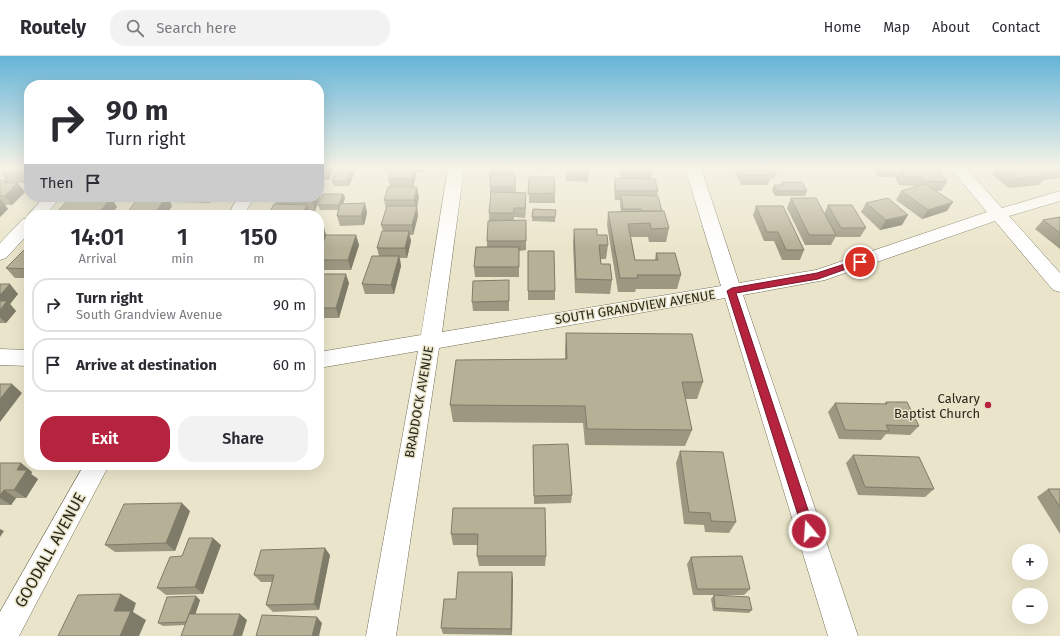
<!DOCTYPE html>
<html lang="en">
<head>
<meta charset="utf-8">
<style>
	:root { --surface:#fff; --page:#f2f2f3; --text:#2b2b33; --muted:#7c7c81; --line:#e1e1e2; --accent:#b5233f }
	body { margin:0; font-family:"Fira Sans",sans-serif; background:var(--page); color:var(--text); height:100vh; display:flex; flex-direction:column; font-size:15px; white-space:nowrap }
	* { box-sizing:border-box; margin:0 }
	p { font-size:13px; color:var(--muted) }
	.icon { flex:none; width:22px; height:22px; fill:none; stroke:currentColor; stroke-width:2; stroke-linecap:round; stroke-linejoin:round }
	.map { position:relative; flex:1; overflow:hidden }
	.drawer { position:absolute; left:24px; top:154px; width:300px; height:260px; display:flex; flex-direction:column; background:var(--surface); border-radius:16px; box-shadow:0 4px 16px #0002 }
	.drawer>* { flex:none }
	.guide { position:absolute; left:24px; top:24px; width:300px; height:122px; border-radius:16px; box-shadow:0 4px 16px #0002; background:#fff; color:var(--text); overflow:hidden }
	.fabs { position:absolute; left:1012px; top:488px; display:grid; gap:8px }
	.fabs a { display:grid; place-items:center; width:36px; height:36px; border-radius:50%; background:var(--surface); box-shadow:0 4px 16px #0002; font-size:20px }
	.pin { position:absolute; display:grid; place-items:center; width:34px; height:34px; color:#fff; margin:-17px; border:2px solid #fff; border-radius:50%; box-shadow:0 1px 4px #0007 }
	.me { position:absolute; width:44px; margin:-22px; rotate:342deg; stroke-linejoin:round; filter:drop-shadow(0 0 3px #0008) }
	.turn { display:flex; align-items:center; gap:14px; height:84px; padding:0 16px; font-size:18px }
	.turn .icon { width:52px; height:52px; stroke-width:2.5 }
	.turn b { display:block; font-size:28px; line-height:34px }
	.then { display:flex; align-items:center; height:38px; padding:0 16px; background:#0003; gap:8px; font-size:15px }
	.eta { display:flex; justify-content:space-evenly; align-items:center; height:68px; text-align:center }
	.eta b { font-size:24px; font-weight:600; line-height:28px }
	.cta { display:flex; gap:8px; margin-top:auto; padding:8px 16px }
	.cta a { flex:1; height:46px; border-radius:16px; background:var(--accent); color:#fff; font-size:16px; font-weight:600; line-height:46px; text-align:center }
	.cta a+a { background:var(--page); color:var(--text) }
	ul { padding:0; list-style:none }
	li { display:flex; align-items:center; gap:12px; height:54px; margin:0 8px 6px; padding:0 8px; border:2px solid var(--line); border-radius:16px }
	li div { flex:1 }
	li b { display:block; font-size:15px }
	li em { font-style:normal }
	header { display:flex; align-items:center; gap:24px; box-sizing:border-box; height:56px; padding:0 20px; background:var(--surface); border-bottom:1px solid var(--line) }
	header strong { font-size:19px }
	nav { display:flex; gap:22px; margin-inline-start:auto; font-size:14px }
	.search { width:280px; height:36px; background:var(--page); display:flex; align-items:center; gap:10px; box-sizing:border-box; padding:0 14px; border-radius:16px; color:var(--muted); font-size:15px }
	.map>svg:first-child { display:block }
</style>
</head>
<body>
<header>
<strong>Routely</strong>
<div class="search"><svg class="icon" aria-label="search" viewBox="0 0 24 24"><circle cx="10" cy="10" r="6"/><path d="M15 15l6 6"/></svg>Search here</div>
<nav><a>Home</a><a>Map</a><a>About</a><a>Contact</a></nav>
</header>
<div class="map">
<svg width="1060" height="580" viewBox="0 0 1060 580">
	<rect width="100%" height="100%" fill="#eae5ca"/>
	<g fill="none" stroke-linecap="round" stroke-linejoin="round">
		<defs>
			<path id="street" d="M448 112H464L442 276 721 230 685 112H701L739 227 816 214 987 156 950 112H966L1002 152 1060 135V145L1009 160 1060 217V236L1053 234 995 165 825 224 743 239 858 580H828L725 242 439 292 396 580H366L418 295 319 312V296L421 279Z
				M44 141H61L45 159H29V161L28 159Z
				M238 141H254L244 159H228Z
				M29 162V177L6 202 0 204V187L23 163Z
				M0 293 29 294V310L0 309Z
				M84 409H109L19 580H0V556Z"/>
		</defs>
		<use href="#street" stroke="#746f57" stroke-width="1"/>
		<use href="#street" fill="#fff" fill-rule="evenodd"/>
	</g>
	<path fill="#9c9781" d="M29 112V127H18L25 136 12 149H5L8 153 0 161V124H6L1 118Z
		M319 112H333V113L329 124H319Z
		M338 112H354L355 115 349 130H334L332 125Z
		M386 112H425L424 116H417L413 131 419 141 417 150 418 160 413 179H409L411 185 407 202H400L401 210 394 238H365L362 228 379 200 377 192 383 175 381 169 386 153 384 144 390 131 388 123 390 117H387Z
		M489 112H514V118H515L516 136 526 137 525 162 514 161V164H526V194L519 195V221H475L474 211 487 191V185L489 165V157L491 140H490V124H489Z
		M534 112H549V114H534Z
		M566 112H589L588 126 566 125Z
		M620 112H651L652 117 651 123 658 135 657 140 662 155 669 172 666 186H649L648 181H631L635 204H655L656 197 681 219 677 233H636L635 236H618L607 169 608 156 621 155 620 149V144H615L614 131 615 122H621Z
		M735 112H777L778 114 774 123H770L768 129H741L734 113Z
		M875 112H894L897 116 895 121H878L874 115Z
		M909 112H937L947 126 941 135H937L947 155 922 163 896 144 901 135 916 131 915 130 899 129 895 122 900 113H908Z
		M997 112H1060V122L1043 124 1039 129 1009 132 992 119Z
		M529 121 555 137V147H529Z
		M782 126 807 135 805 140H775L772 134 774 129H780Z
		M322 136 315 155H310V159H268L276 148 275 145Z
		M343 138 345 142 343 148 365 147 367 157 364 169 340 170 337 160 339 154H320L318 149Z
		M139 141H168L172 150 166 159H126V158Z
		M171 141H214L210 147 173 146Z
		M791 142 824 158 828 149 866 172 860 181H836V180L831 189H805L787 152Z
		M866 147 902 169 880 174 861 156Z
		M756 150 804 194 800 204H782L774 185H764L753 159Z
		M117 151 111 159H59L57 156Z
		M533 153 556 154 555 166 532 165Z
		M1060 161V193L1035 173 1043 164Z
		M319 172H324L326 179H356L359 189 351 214H320L319 210Z
		M574 173 597 179 608 189 606 203H601V208L612 224 610 238 575 237 573 187Z
		M29 192V222H15L6 212Z
		M528 195 555 235V244H528Z
		M319 218 349 227 339 262H319Z
		M509 224V255H473L472 246Z
		M0 228 18 238 10 248 16 255 6 267H0Z
		M566 277 703 326 697 343H685L692 374 685 390 585 389 583 367 453 366 450 349 565 303V294Z
		M886 346 919 370 910 379 886 378 881 384 839 383 828 356 835 347 884 348Z
		M533 389 572 439 571 447 534 448Z
		M680 395 736 466 729 477 705 476 704 469 684 468 676 407Z
		M853 399 934 433 925 441 858 439 846 407Z
		M0 407H21L32 416 31 418 38 423 26 442H16L11 449H0Z
		M1048 433H1060V478L1037 441Z
		M545 452 546 500 545 510H479L477 500V489H453L451 478Z
		M190 455 175 495 115 496 105 489Z
		M221 489 203 538 166 539 157 532 182 500Z
		M330 499 319 554 273 556 266 549 272 526H261L254 519Z
		M691 501 750 533 744 539H693L687 508Z
		M513 523 512 579 443 578 441 572 456 543Z
		M714 539 752 554 749 557 713 555 711 543Z
		M200 544 195 558 247 564 185 569 163 570 158 567Z"/>
	<path fill="#7f7b69" d="M327 112H333V113L329 124 326 114Z
		M353 112H354L355 115 349 130 348 125Z
		M414 112H416L417 116 413 132 411 123Z
		M7 124 13 131 17 127 25 136 12 149 5 140 4 127Z
		M319 126 322 136 315 155 312 145 313 141H319Z
		M417 131 419 141 417 151V150L418 160 413 179 412 169 416 153 414 144Z
		M526 137V146L525 162V152Z
		M343 138 345 142 341 154 339 149Z
		M111 141 117 151 111 159H102L100 156Z
		M166 141H168L172 150 166 159H154Z
		M207 141H214L210 147Z
		M1 143 8 153 0 161V144Z
		M953 146 947 155 922 163 928 154Z
		M365 147 367 157 364 169 361 160Z
		M307 149 310 159H302Z
		M908 159 902 169 880 174 886 164Z
		M324 172 327 182 321 198 319 193V185Z
		M409 175 411 185 407 202 405 192Z
		M356 179 359 189 351 214 348 204Z
		M399 200 401 210 394 238 391 229Z
		M346 218 349 227 339 262 336 252Z
		M10 228 18 238 10 248 16 255 6 267 0 261V239Z
		M12 328 22 337 0 366V343Z
		M21 407 32 416 31 418 38 423 26 442 14 434 17 414Z
		M4 434 16 442 11 449 0 442V439Z
		M182 447 190 455 175 495 166 487Z
		M0 473 4 475 0 481Z
		M213 482 221 489 203 538 195 531Z
		M325 492 330 499 319 554 314 548Z
		M512 516 513 523 512 579 511 573Z
		M121 538 136 547 133 556 146 564 139 580H120L114 555Z
		M196 540 200 544 192 569 187 566Z
		M240 558 247 564 242 580H233Z
		M317 561 322 567 319 580H312Z"/>
	<path fill="#b5b096" stroke="#7f7b69" d="M7 112H29V117L28 118H1Z
		M319 112H327L326 114H319Z
		M338 112H353L348 125H332Z
		M391 112H414L411 123H388Z
		M489 112H513V115L489 114Z
		M566 112H589V116H566Z
		M622 112H651L652 117 623 116Z
		M740 112H777L778 114H768L771 119H744Z
		M877 112H894L897 116H881Z
		M913 112H937L947 126 924 125 921 121 904 120 900 113H914Z
		M1002 112H1060V114L1042 116 1046 119 1016 123Z
		M491 118H515V131H490Z
		M529 121H554L555 137 528 138Z
		M615 122 655 123 658 135H616Z
		M0 124H7L4 127H17L5 140H0Z
		M782 126H802L807 135H777L774 129H783Z
		M925 128 953 146 928 154 901 135Z
		M388 131H417L414 144H384Z
		M491 136 526 137 525 152H514V157H489Z
		M323 138H343L339 149H318Z
		M621 139 658 140 662 155H642L641 153H623Z
		M111 141 100 156H57L70 142Z
		M139 141H166L154 159 126 158Z
		M277 141H313L312 145H275Z
		M791 142H816L836 179H809Z
		M888 142 908 159 886 164 866 147Z
		M365 147 361 160H337L340 148Z
		M274 148 307 149 302 159H268Z
		M828 149H852L866 172H841Z
		M387 150H417L412 169H381Z
		M756 150H783L804 194H786L778 176H767Z
		M533 153 556 154 555 161H532Z
		M664 155 669 172 651 173 650 167 628 168 635 204H658L656 197H675L681 219H637L638 222H620L608 156Z
		M1060 161V177L1043 164Z
		M526 164V185H487L488 165Z
		M319 172H324L319 185Z
		M574 173H597V179H607L608 189H599L601 208H610L612 224 576 223Z
		M382 175H409L405 192H377Z
		M326 179H356L348 204H319V198Z
		M476 191H519V211H474Z
		M26 192H29V213L6 212Z
		M528 195H554L555 235H528Z
		M372 200H399L391 229 362 228Z
		M319 218H346L336 252H319Z
		M509 224V245L472 246 473 225Z
		M0 228H10L0 239Z
		M0 245H7L0 254Z
		M566 277 692 278 703 326H682L692 374 587 373 585 350 450 349 456 304 567 303Z
		M0 328H12L0 343Z
		M886 346H907L919 370 886 369 889 375 845 374 835 347 887 348Z
		M568 388 572 439 534 440 533 389Z
		M680 395 723 396 736 466 711 465 710 457 689 456Z
		M853 399 919 401 934 433 865 431Z
		M0 407H21L17 414H27L14 434H4L0 439Z
		M1048 433H1060V451Z
		M182 447 166 487 105 489 124 448Z
		M453 452H545L546 500H477L478 478H451Z
		M189 482H213L195 531 157 532 170 501 182 500Z
		M325 492 314 548 266 549 274 519H254L261 494Z
		M742 500 750 533H697L691 501Z
		M458 516H512L511 573 441 572 444 543H456Z
		M121 538 114 555H131L120 580H58L78 539Z
		M714 539 749 541 752 554 715 552Z
		M196 540 186 566 158 567 167 541Z
		M189 558H240L233 580H181Z
		M262 559 317 561 312 580H256Z"/>
	<linearGradient id="sky" x2="0" y2="1"><stop stop-color="#65b4d8"/><stop offset="0.58" stop-color="#f6f3e7"/><stop offset="1" stop-color="#f6f3e7" stop-opacity="0"/></linearGradient>
	<rect width="1060" height="193" fill="url(#sky)"/>
	<path fill="#b5233f" stroke="#761729" d="M860 203 863 204V207L818 223 736 237 815 475 813 479 809 480 805 479 803 475 727 235 732 232 817 217Z"/>
	<circle fill="#b5233f" stroke="#eae5ca" stroke-width="1.5" cx="988" cy="349" r="4"/>
	<g text-anchor="middle" dominant-baseline="central" stroke-width="3" stroke-linejoin="round" paint-order="stroke">
		<g font-size="13" fill="#2a281e" stroke="#eae5ca">
			<text transform="translate(635 251) rotate(-9)">SOUTH GRANDVIEW AVENUE</text>
			<text transform="translate(419 346) rotate(-80)">BRADDOCK AVENUE</text>
		</g>
		<g font-size="13" fill="#2a281e" stroke="#eae5ca" text-anchor="end">
			<text x="980" y="342">Calvary<tspan x="980" dy="15">Baptist Church</tspan></text>
		</g>
		<g font-size="16" fill="#2a281e" stroke="#eae5ca">
			<text transform="translate(50 494) rotate(-61)">GOODALL AVENUE</text>
		</g>
	</g>
</svg>
<div class="fabs">
<a>+</a>
<a>−</a>
</div>
<div class="pin" style="left:860px;top:206px;background:#d93025"><svg class="icon" aria-label="arrive" viewBox="0 0 24 24"><path d="M6 21V4h12l-3 4 3 4H6"/></svg></div>
<svg class="me" style="left:809px;top:475px" viewBox="-20 -20 40 40"><circle r="17" fill="#b5233f" stroke="#fff" stroke-width="3"/><path d="M0-11L8 9 0 5-8 9z" fill="#fff"/></svg>
<div class="guide">
<div class="turn"><svg class="icon" aria-label="right" viewBox="0 0 24 24"><path d="M7 20v-9h11M14 6l5 5-5 5"/></svg><div><b>90 m</b>Turn right</div></div>
<div class="then">Then<svg class="icon" aria-label="arrive" viewBox="0 0 24 24"><path d="M6 21V4h12l-3 4 3 4H6"/></svg></div>
</div>
<section class="drawer">
<div class="eta">
<div><b>14:01</b><p>Arrival</p></div>
<div><b>1</b><p>min</p></div>
<div><b>150</b><p>m</p></div>
</div>
<ul>
<li><svg class="icon" aria-label="right" viewBox="0 0 24 24"><path d="M7 20v-9h11M14 6l5 5-5 5"/></svg><div><b>Turn right</b><p>South Grandview Avenue</p></div><em>90 m</em></li>
<li><svg class="icon" aria-label="arrive" viewBox="0 0 24 24"><path d="M6 21V4h12l-3 4 3 4H6"/></svg><div><b>Arrive at destination</b></div><em>60 m</em></li>
</ul>
<div class="cta"><a>Exit</a><a>Share</a></div>
</section>
</div>
</body>
</html>
